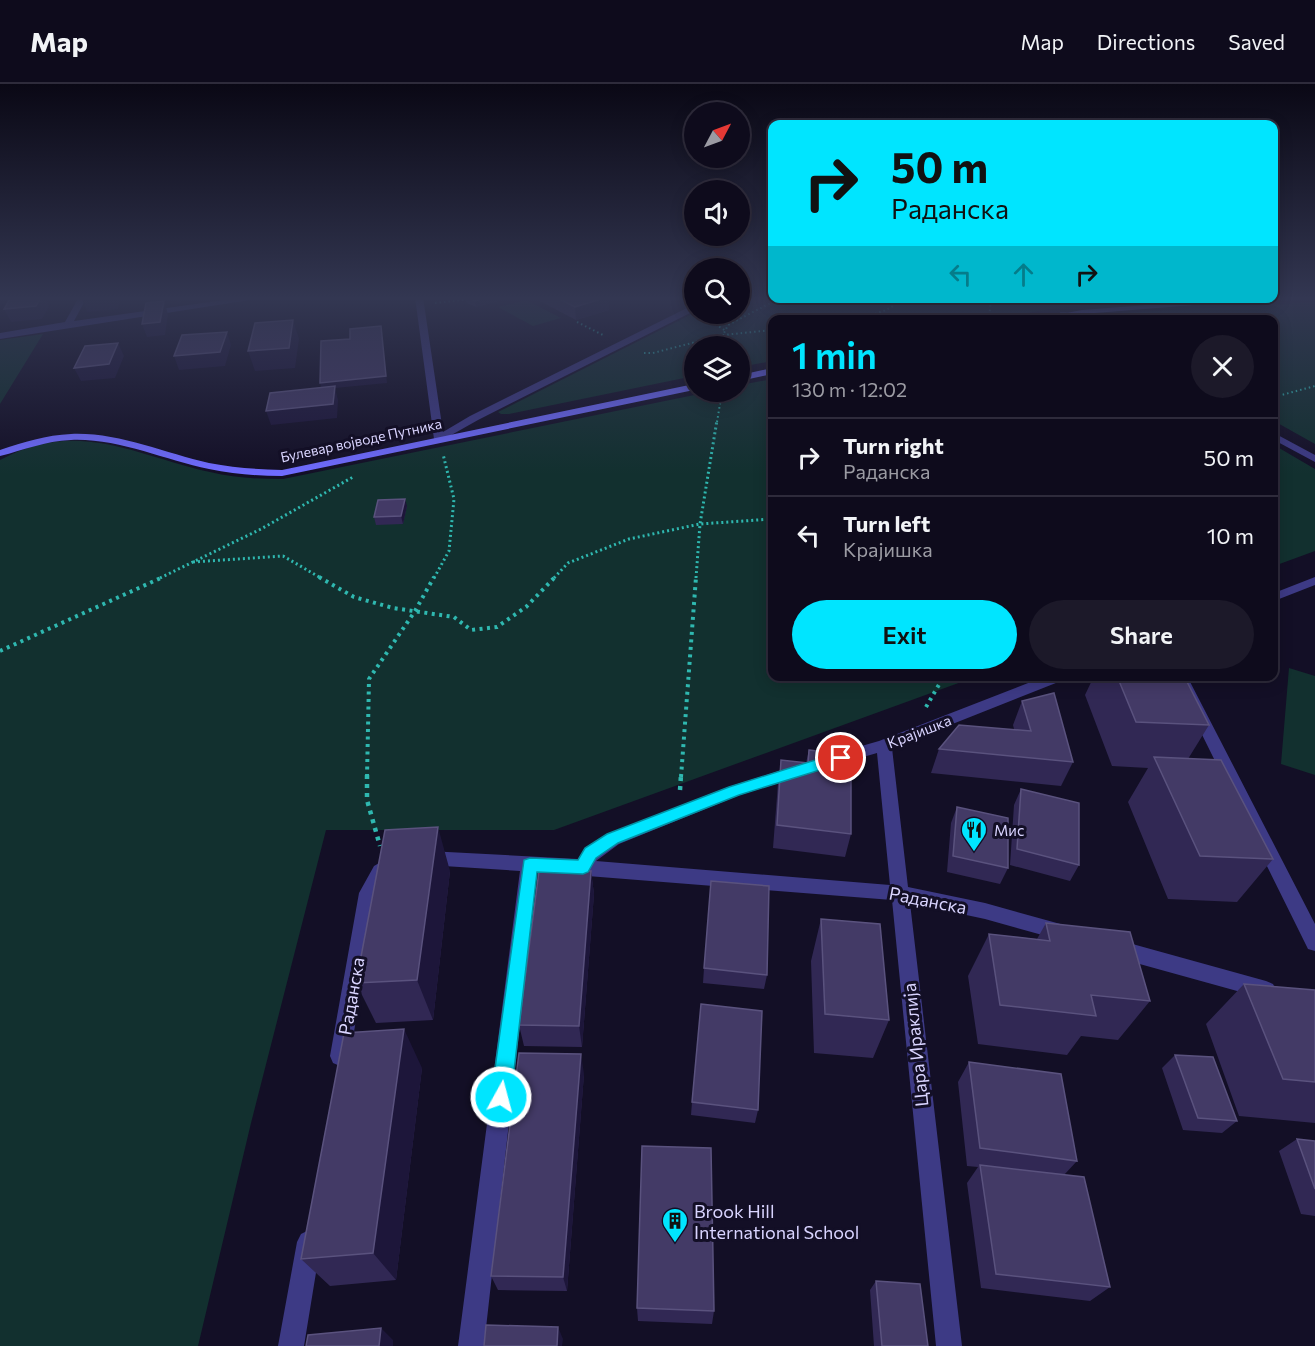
<!DOCTYPE html>
<html lang="en">
<head>
<meta charset="utf-8">
<style>
	:root { --surface:#0e0b1c; --page:#1c1929; --text:#f1f3f6; --muted:#9b9ba3; --line:#2e2b3b; --accent:#00e5ff }
	body { margin:0; font-family:Commissioner,sans-serif; background:var(--page); color:var(--text); height:100vh; display:flex; flex-direction:column; font-size:22px; white-space:nowrap }
	* { box-sizing:border-box; margin:0 }
	p { font-size:20px; color:var(--muted) }
	.icon { flex:none; width:33px; height:33px; fill:none; stroke:currentColor; stroke-width:2; stroke-linecap:round; stroke-linejoin:round }
	.map { position:relative; flex:1; overflow:hidden }
	.panel { position:absolute; left:768px; top:231px; width:510px; height:366px; display:flex; flex-direction:column; background:var(--surface); border-radius:12px; box-shadow:0 3px 15px #0003,0 0 0 2px var(--line) }
	.panel>* { flex:none }
	.top-card { position:absolute; left:768px; top:36px; width:510px; height:183px; border-radius:12px; box-shadow:0 3px 15px #0003,0 0 0 2px var(--line); background:#00e5ff; color:#111; overflow:hidden }
	.needle { width:39px; rotate:49deg }
	.buttons { position:absolute; left:684px; top:18px; display:grid; gap:12px }
	.buttons a { display:grid; place-items:center; width:66px; height:66px; border-radius:50%; background:var(--surface); box-shadow:0 3px 15px #0003,0 0 0 2px var(--line); font-size:30px }
	.pin { position:absolute; display:grid; place-items:center; width:51px; height:51px; color:#fff; margin:-26px; border:3px solid #fff; border-radius:50%; box-shadow:0 2px 6px #0007 }
	.me { position:absolute; width:66px; margin:-33px; rotate:7deg; stroke-linejoin:round; filter:drop-shadow(0 0 4px #0008) }
	.turn { display:flex; align-items:center; gap:21px; height:126px; padding:0 24px; font-size:27px }
	.turn .icon { width:78px; height:78px; stroke-width:2.5 }
	.turn b { display:block; font-size:42px; line-height:51px }
	.lanes { display:flex; align-items:center; height:57px; padding:0 24px; background:#0003; justify-content:center; gap:30px; direction:ltr }
	.lanes .off { opacity:.35 }
	.round { display:grid; place-items:center; flex:none; width:63px; height:63px; border-radius:32px; background:var(--page) }
	.overview { display:flex; align-items:center; justify-content:space-between; height:102px; padding:0 24px }
	h1 { font-size:36px; font-weight:600; line-height:45px; color:var(--accent) }
	.primary-button { display:flex; gap:12px; margin-top:auto; padding:12px 24px }
	.primary-button a { flex:1; height:69px; border-radius:36px; background:var(--accent); color:#111; font-size:24px; font-weight:600; line-height:69px; text-align:center }
	.primary-button a+a { background:var(--page); color:var(--text) }
	ul { padding:0; list-style:none }
	li { display:flex; align-items:center; gap:18px; height:78px; padding:0 24px; border-top:2px solid var(--line) }
	li div { flex:1 }
	li b { display:block; font-size:22px }
	li em { font-style:normal }
	header { display:flex; align-items:center; gap:36px; box-sizing:border-box; height:84px; padding:0 30px; background:var(--surface); border-bottom:2px solid var(--line) }
	header strong { font-size:28px }
	nav { display:flex; gap:33px; margin-inline-start:auto; font-size:21px }
	.map>svg:first-child { display:block }
</style>
</head>
<body>
<header>
<strong>Map</strong>
<nav><a>Map</a><a>Directions</a><a>Saved</a></nav>
</header>
<div class="map">
<svg width="1315" height="1262" viewBox="0 0 1315 1262">
	<rect width="100%" height="100%" fill="#130f26"/>
	<path fill="#12302f" d="M740 213 772 214 1157 215 1057 224 990 235 772 236V277L740 283V262H694V292L509 330H501L498 328 694 229 740 230Z
		M526 216 561 234 533 242 498 223Z
		M1315 218V360L1274 337V236H1091L1084 231Z
		M43 250 0 320V256Z
		M772 295V592L975 593 554 746H326L251 1039 198 1262H0V376C77 334 134 371 210 388 234 394 258 395 283 395L709 308H740V301Z
		M1274 361 1315 385V467L1274 482Z
		M1289 584 1315 592V691L1281 680Z"/>
	<g fill="none" stroke-linecap="round" stroke-linejoin="round">
		<path stroke="#2fb8b0" stroke-width="2" stroke-dasharray="1.5 3" stroke-linecap="butt" d="M874 214 896 220 953 214
			M435 219 470 215
			M704 233 726 247
			M858 236 886 226 907 214
			M989 236 991 214
			M577 238 603 251
			M723 262V251L728 241 780 214
			M644 269H653L723 251 772 246
			M1274 313 1315 302
			M717 338 722 308"/>
		<path stroke="#2fb8b0" stroke-width="3" stroke-dasharray="2 3" stroke-linecap="butt" d="M193 478 283 472 321 494
			M160 494 261 445 353 393
			M434 494 449 467 454 415 443 370
			M554 494 568 479 629 455 700 440 772 435
			M696 494 700 440 717 336"/>
		<path stroke="#2fb8b0" stroke-width="4" stroke-dasharray="3 4.5" stroke-linecap="butt" d="M319 493 354 513 393 524 454 533 471 546 497 543 526 523 555 493
			M0 567 163 493
			M926 623 944 592
			M367 693 369 595 415 527 434 493
			M681 693 696 493"/>
		<path stroke="#2fb8b0" stroke-width="4.5" stroke-dasharray="4 5" stroke-linecap="butt" d="M367 691V716L380 762
			M680 706 681 691"/>
		<path fill="#3d3a85" fill-rule="evenodd" d="M79 213H87L74 237 245 213H268L0 255V249L65 238Z
			M415 213H423L443 348 470 332 691 222H694V227L478 336 439 358 434 355Z
			M1060 228H1066L1077 236H1066L1060 232Z
			M1274 349 1315 371V378L1274 356Z
			M1315 493V501L1274 517V509Z
			M1046 592H1068L1066 595 892 664 908 803 985 819 1064 841 1071 843 1073 849 1071 855 1064 857 985 835 910 819 962 1262H936L892 816 537 788 484 1262H458L520 787 428 781 422 779 419 774 422 769 428 767 578 775 585 764 607 750 728 703 798 681 804 683 806 687 804 691 740 711 619 760 596 777 890 801 877 669 829 683 823 681 821 677 823 673 879 657Z
			M1173 592H1187L1315 840V867L1308 865Z
			M393 771 399 773 402 778C396 790 384 789 377 809L350 972 347 979 340 982 333 979 330 972 359 809 374 782Z
			M1118 856 1266 897 1273 900 1276 906 1273 912 1266 915 1118 874 1111 871 1109 865 1111 859Z
			M309 1146 317 1150 321 1158 304 1262H278L297 1158 301 1150Z"/>
		<path fill="#6f6bff" fill-rule="evenodd" d="M1295 213 1082 230 1051 236H1029L1082 226 1237 214Z
			M772 284V290L740 297V291Z
			M694 300V306L282 392C257 392 234 390 209 385 164 376 118 354 71 356 45 357 24 366 0 372V366C24 358 46 351 71 350 118 348 164 369 209 379 234 384 257 385 282 386Z"/>
	</g>
	<path fill="#312854" d="M466 213H513L476 223 467 219Z
		M532 213H608L609 226 576 236Z
		M407 422 403 440 376 441 374 433Z
		M1094 592H1184L1209 641 1188 675 1273 775 1237 818 1168 815 1128 718 1148 684 1112 682 1085 611Z
		M1022 617 1073 678 1061 702 931 689 939 665 1014 645 1013 641Z
		M809 666 851 750 845 773 773 764 778 699 781 676 806 679Z
		M1021 705 1079 781 1070 797 1010 781 1014 721Z
		M957 723 1008 784 1000 800 947 788 951 739Z
		M450 787 433 936 376 939 356 899Z
		M591 787 594 810 582 963 524 962 519 941Z
		M821 835 889 936 873 974 814 969 811 877Z
		M1046 839 1150 917 1118 956 1081 952 1067 971 978 960 968 892 989 850 1037 855Z
		M704 884 767 891 764 905 703 899Z
		M1244 900 1315 906V1039L1239 1032 1206 940Z
		M1175 971 1237 1037 1222 1049 1183 1046 1162 984Z
		M969 978 1077 1077 1064 1091 1110 1203 1090 1217 981 1204 967 1099 978 1083 967 1082 958 998Z
		M422 984 396 1196 330 1202 301 1175Z
		M584 990 567 1207 498 1206 491 1192Z
		M692 1018 758 1026 755 1039 691 1031Z
		M1297 1055 1315 1057V1132L1301 1130 1279 1067Z
		M876 1197 928 1262H874L870 1206Z
		M637 1224 714 1227 712 1240 638 1237Z"/>
	<path fill="#1d163a" d="M27 213H63L62 215 46 216 49 223 42 235 11 238 4 225Z
		M103 213H121V215L118 225 87 228 82 215Z
		M176 213H217L177 218Z
		M489 213H513L476 223 475 217Z
		M608 213 609 226 576 236 575 223Z
		M164 217 168 230 165 251 147 253 142 240Z
		M293 236 299 255 295 284 255 287 248 267Z
		M381 242 387 299 335 304 338 316 337 334 271 341 266 327 322 306 320 299Z
		M227 248 231 261 225 282 179 286 174 272Z
		M118 259 124 272 115 294 81 297 74 284Z
		M405 415 407 422 403 440 401 432Z
		M438 743 450 787 433 936 417 896Z
		M591 787 594 810 582 963 579 942Z
		M404 945 422 984 396 1196 373 1169Z
		M581 970 584 990 567 1207 563 1193Z
		M558 1243 563 1255 562 1262H557Z
		M381 1244 393 1256V1262H379Z"/>
	<path fill="#433a66" stroke="#5a527e" stroke-width="1.5" d="M11 213H41L36 222 4 225Z
		M83 213H103L82 215Z
		M468 213H489L475 217Z
		M555 213H608L575 223Z
		M164 217 160 238 142 240 146 219Z
		M293 236 289 264 248 267 255 239Z
		M381 242 386 292 320 299 321 257 350 255V245Z
		M227 248 220 268 174 272 182 251Z
		M118 259 109 280 74 284 85 262Z
		M335 302 333 320 266 327 270 309Z
		M405 415 401 432 374 433 378 416Z
		M1117 592H1184L1209 641 1136 638Z
		M1054 609 1073 678 939 665 959 641 1031 647 1022 617Z
		M809 666 851 671V750L777 741 781 676 808 679Z
		M1154 673 1221 676 1273 775 1200 772Z
		M1021 705 1079 719V781L1017 765Z
		M957 723 1008 734V784L953 772Z
		M438 743 417 896 356 899 385 746Z
		M539 787H591L579 942 519 941Z
		M711 797 769 802 767 891 704 884Z
		M821 835 880 840 889 936 825 930Z
		M1046 839 1130 848 1150 917 1091 911 1096 932 1000 921 989 850 1050 857Z
		M1244 900 1315 906V998L1283 995Z
		M701 920 762 927 758 1026 692 1018Z
		M404 945 373 1169 301 1175 344 949Z
		M519 969 581 970 563 1193 491 1192Z
		M1175 971 1213 973 1237 1037 1198 1034Z
		M969 978 1061 990 1077 1077 980 1064Z
		M1297 1055 1315 1057V1105Z
		M642 1062 711 1064 714 1227 637 1224Z
		M980 1081 1084 1093 1110 1203 996 1190Z
		M876 1197 920 1200 928 1262H882Z
		M486 1241 558 1243 557 1262H484Z
		M381 1244 379 1262H306L308 1251Z"/>
	<linearGradient id="sky" x2="0" y2="1"><stop stop-color="#0a0815"/><stop offset="0.55" stop-color="#333752"/><stop offset="1" stop-color="#333752" stop-opacity="0"/></linearGradient>
	<rect width="1315" height="390" fill="url(#sky)"/>
	<path fill="#00e5ff" stroke="#0095a6" stroke-width="1.5" d="M841 668 848 674 846 678 739 711 618 759 596 774 588 788 583 790 537 788 511 1013 508 1020 501 1023 494 1020 491 1013 524 776 530 774 578 776 585 764 607 750 729 703Z"/>
	<defs>
		<symbol id="restaurant-pin" viewBox="-11 -11 22 30"><path d="M0 17L-7.5 6A9.5 9.5 0 1 1 7.5 6Z" fill="#00e5ff" stroke="#130f26"/><path d="M-5-6h1v4h1v-4h1v4h1v-4h1v5L-1.5 .5V6h-2V.5L-5-1ZM5-6V6H3V1.5H1.5Q1.5-4 5-6Z" fill="#111"/></symbol>
		<symbol id="building-pin" viewBox="-11 -11 22 30"><path d="M0 17L-7.5 6A9.5 9.5 0 1 1 7.5 6Z" fill="#00e5ff" stroke="#130f26"/><path d="M-4-6H4V6H1V3H-1V6H-4ZM-2.5-4.3h1.7v1.8h-1.7ZM.8-4.3h1.7v1.8H.8ZM-2.5-1h1.7V.8h-1.7ZM.8-1h1.7V.8H.8Z" fill="#111"/></symbol>
	</defs>
	<g fill-rule="evenodd">
		<use href="#restaurant-pin" x="959" y="731" width="30" height="40"/>
		<use href="#building-pin" x="660" y="1122" width="30" height="40"/>
	</g>
	<g text-anchor="middle" dominant-baseline="central" stroke-width="6" stroke-linejoin="round" paint-order="stroke">
		<g font-size="14" fill="#d9d4ff" stroke="#130f26">
			<text transform="translate(361 356) rotate(-12)">Булевар војводе Путника</text>
		</g>
		<g font-size="15" fill="#d9d4ff" stroke="#130f26">
			<text transform="translate(919 647) rotate(-21)">Крајишка</text>
		</g>
		<g font-size="15" fill="#d9d4ff" stroke="#130f26" text-anchor="start">
			<text x="994" y="746">Мис</text>
		</g>
		<g font-size="18" fill="#d9d4ff" stroke="#130f26">
			<text transform="translate(928 816) rotate(11)">Раданска</text>
			<text transform="translate(351 912) rotate(-80)">Раданска</text>
			<text transform="translate(915 961) rotate(-96)">Цара Ираклија</text>
		</g>
		<g font-size="18" fill="#d9d4ff" stroke="#130f26" text-anchor="start">
			<text x="694" y="1127">Brook Hill<tspan x="694" dy="21">International School</tspan></text>
		</g>
	</g>
</svg>
<div class="buttons">
<a><svg class="needle" viewBox="-14 -14 28 28"><path d="M0-13l5 13h-10z" fill="#e53935"/><path d="M0 13l5-13h-10z" fill="#9b9ba3"/></svg></a>
<a><svg class="icon" aria-label="sound" viewBox="0 0 24 24"><path d="M4 9h4l5-4v14l-5-4H4zM17 9q2 3 0 6"/></svg></a>
<a><svg class="icon" aria-label="search" viewBox="0 0 24 24"><circle cx="10" cy="10" r="6"/><path d="M15 15l6 6"/></svg></a>
<a><svg class="icon" aria-label="layers" viewBox="0 0 24 24"><path d="M12 4l9 5-9 5-9-5zM3 14l9 5 9-5"/></svg></a>
</div>
<div class="pin" style="left:841px;top:674px;background:#d93025"><svg class="icon" aria-label="arrive" viewBox="0 0 24 24"><path d="M6 21V4h12l-3 4 3 4H6"/></svg></div>
<svg class="me" style="left:501px;top:1013px" viewBox="-20 -20 40 40"><circle r="17" fill="#00e5ff" stroke="#fff" stroke-width="3"/><path d="M0-11L8 9 0 5-8 9z" fill="#fff"/></svg>
<div class="top-card">
<div class="turn"><svg class="icon" aria-label="right" viewBox="0 0 24 24"><path d="M7 20v-9h11M14 6l5 5-5 5"/></svg><div><b>50 m</b>Раданска</div></div>
<div class="lanes"><svg class="icon off" aria-label="left" viewBox="0 0 24 24"><path d="M17 20v-9H6M10 6l-5 5 5 5"/></svg><svg class="icon off" aria-label="ahead" viewBox="0 0 24 24"><path d="M12 20V5M6 11l6-6 6 6"/></svg><svg class="icon" aria-label="right" viewBox="0 0 24 24"><path d="M7 20v-9h11M14 6l5 5-5 5"/></svg></div>
</div>
<section class="panel">
<div class="overview"><div><h1>1 min</h1><p>130 m · 12:02</p></div><a class="round"><svg class="icon" aria-label="close" viewBox="0 0 24 24"><path d="M6 6l12 12M18 6L6 18"/></svg></a></div>
<ul>
<li><svg class="icon" aria-label="right" viewBox="0 0 24 24"><path d="M7 20v-9h11M14 6l5 5-5 5"/></svg><div><b>Turn right</b><p>Раданска</p></div><em>50 m</em></li>
<li><svg class="icon" aria-label="left" viewBox="0 0 24 24"><path d="M17 20v-9H6M10 6l-5 5 5 5"/></svg><div><b>Turn left</b><p>Крајишка</p></div><em>10 m</em></li>
</ul>
<div class="primary-button"><a>Exit</a><a>Share</a></div>
</section>
</div>
</body>
</html>
